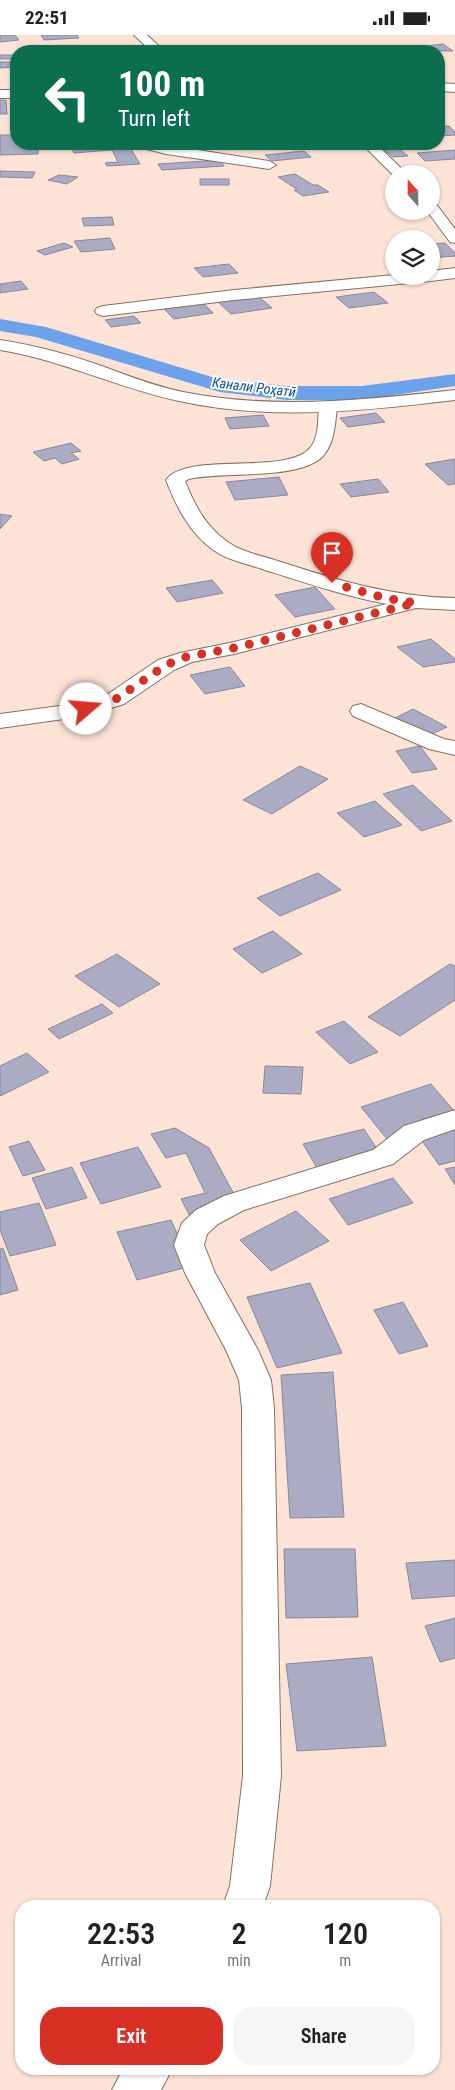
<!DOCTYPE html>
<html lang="en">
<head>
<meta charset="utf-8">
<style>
	:root { --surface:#fff; --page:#f6f6f6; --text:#222; --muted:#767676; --accent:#d93025 }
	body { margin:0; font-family:"Roboto Condensed",sans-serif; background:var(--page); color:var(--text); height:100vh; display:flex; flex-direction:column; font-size:19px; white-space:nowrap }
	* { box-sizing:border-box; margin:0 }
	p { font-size:16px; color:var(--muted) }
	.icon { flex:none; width:28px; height:28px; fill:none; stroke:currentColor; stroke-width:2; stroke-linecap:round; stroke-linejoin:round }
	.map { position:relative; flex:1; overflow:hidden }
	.details { position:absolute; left:15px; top:1865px; width:425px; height:175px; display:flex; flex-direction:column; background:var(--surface); border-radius:20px; box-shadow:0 1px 4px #0004 }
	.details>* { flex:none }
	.guide { position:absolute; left:10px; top:10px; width:435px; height:105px; border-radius:20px; box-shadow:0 1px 4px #0004; background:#0b6e4f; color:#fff; overflow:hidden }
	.needle { width:32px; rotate:339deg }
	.tools { position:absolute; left:385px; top:130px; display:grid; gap:10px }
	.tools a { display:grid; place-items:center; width:55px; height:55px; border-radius:50%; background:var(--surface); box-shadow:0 1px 4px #0004; font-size:25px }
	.pin { position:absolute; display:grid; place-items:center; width:42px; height:42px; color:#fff; margin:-51px -21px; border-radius:50% 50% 50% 0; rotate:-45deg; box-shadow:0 0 5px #0007 }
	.pin .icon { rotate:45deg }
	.me { position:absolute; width:55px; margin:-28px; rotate:72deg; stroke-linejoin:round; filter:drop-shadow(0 0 4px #0008) }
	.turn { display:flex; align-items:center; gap:18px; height:105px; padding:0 25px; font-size:22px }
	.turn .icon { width:65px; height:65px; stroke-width:2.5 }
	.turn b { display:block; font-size:35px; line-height:42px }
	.eta { display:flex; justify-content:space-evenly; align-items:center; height:85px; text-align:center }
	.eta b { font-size:30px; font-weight:600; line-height:35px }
	.action { display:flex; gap:10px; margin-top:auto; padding:10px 25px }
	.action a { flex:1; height:58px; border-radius:20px; background:var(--accent); color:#fff; font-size:20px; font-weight:600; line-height:58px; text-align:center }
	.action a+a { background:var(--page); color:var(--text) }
	.status { display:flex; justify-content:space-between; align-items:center; height:35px; padding:0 25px; background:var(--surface); direction:ltr }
	.status svg { height:14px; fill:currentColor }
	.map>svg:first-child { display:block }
</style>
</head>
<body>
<div class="status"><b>22:51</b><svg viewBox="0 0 49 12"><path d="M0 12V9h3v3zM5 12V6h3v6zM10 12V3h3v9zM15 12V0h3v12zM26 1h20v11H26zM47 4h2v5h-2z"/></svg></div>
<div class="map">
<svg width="455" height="2055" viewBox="0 0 455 2055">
	<rect width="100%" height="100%" fill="#fde3d6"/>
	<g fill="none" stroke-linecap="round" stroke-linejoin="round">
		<path fill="#6ba2eb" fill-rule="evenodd" d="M0 284 46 292 222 345 287 351H362L455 339V351L362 365H287L220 357 36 302 0 296Z"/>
	</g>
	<path fill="#abacc3" stroke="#87879e" d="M0 0H15L19 5 0 7Z
		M41 0H77L79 3 44 5Z
		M443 9 453 16H422L416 12Z
		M0 20H16V24H0Z
		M0 27H16V32L0 33Z
		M0 65H6L7 79H0Z
		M439 91H449L455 97V100L439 101Z
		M0 100H16V109H38V119L0 120Z
		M108 109H128L140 129 107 131 105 128 118 127 112 115 74 118 71 111Z
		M376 109H393L408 121 393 122Z
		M455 115V124L425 126 417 118Z
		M304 116 311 122 272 126 265 120Z
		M220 125 224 131 162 135 158 129Z
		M417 131 425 139H409L403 132Z
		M0 136 35 137 32 143 0 142Z
		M295 139 313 150H318L329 157 303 161 294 155H298L278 142Z
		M59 140 78 142 67 149 48 145Z
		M200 144H229V150H200Z
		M112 182 114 190 84 191 82 183Z
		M110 203 115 214 81 217 74 206Z
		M64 208 73 212 45 220 37 216Z
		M445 208 455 218V221L431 223V209Z
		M229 229 238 238 203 242 194 233Z
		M21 246 28 254 0 258V249Z
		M374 257 388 268 349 273 336 262Z
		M258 261 272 273 231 279 218 267Z
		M203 268 213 278 174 284 164 274Z
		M134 281 141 288 111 292 105 285Z
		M376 378 385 387 348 392 340 383Z
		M263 380 269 391 230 394 225 383Z
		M71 408 81 416 71 418 79 424 62 429 55 423 44 426 33 417Z
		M455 424V449L448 450 425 429Z
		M279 442 288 460 235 465 226 447Z
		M378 444 389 457 351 462 340 449Z
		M0 479 12 481 0 494Z
		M212 545 223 558 177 567 166 553Z
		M315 552 335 574 295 582 275 560Z
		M431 604 455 624V627L423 632 397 612Z
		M230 632 245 651 205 659 190 640Z
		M413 674 447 692 428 701 395 683Z
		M420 711 437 734 412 738 396 716Z
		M300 731 328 744 272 779 243 765Z
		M413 750 452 786 421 796 383 759Z
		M375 766 402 790 364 802 337 778Z
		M318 838 341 855 280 881 257 863Z
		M273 896 302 919 262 938 233 914Z
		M117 919 160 949 119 972 75 941Z
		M450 929 455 931V965L400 1001 368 982Z
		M102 969 113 978 59 1004 48 994Z
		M344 986 378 1017 350 1029 316 997Z
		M27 1018 49 1037 0 1061V1031Z
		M265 1031 303 1032 301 1059 263 1058Z
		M431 1049 455 1077V1080L387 1104 361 1072Z
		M455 1090V1126L439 1130 418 1100Z
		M175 1093 209 1113 235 1161 192 1185 181 1164 205 1158 186 1118 166 1123 151 1099Z
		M364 1094 379 1117 317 1133 303 1109Z
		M29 1106 45 1135 23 1141 9 1112Z
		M138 1112 161 1152 101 1169 80 1128Z
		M72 1132 87 1163 46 1174 32 1143Z
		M455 1132V1150L445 1134Z
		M393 1143 413 1168 348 1190 329 1164Z
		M39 1168 56 1210 10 1221 0 1195V1177Z
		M296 1176 329 1206 271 1236 240 1205Z
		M171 1185 192 1231 137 1245 117 1197Z
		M3 1213 18 1255 0 1260V1214Z
		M310 1248 342 1318 277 1333 247 1262Z
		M403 1267 428 1311 399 1319 374 1275Z
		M333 1337 344 1482 290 1483 281 1340Z
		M284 1514H355L358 1582 286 1583Z
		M455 1525V1561L412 1564 406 1528Z
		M455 1583V1623L440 1627 425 1591Z
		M372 1622 386 1711 297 1716 286 1629Z"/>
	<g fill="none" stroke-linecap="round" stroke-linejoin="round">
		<defs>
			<path id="street" d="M134 0H147L164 16H151Z
				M439 48 455 49V57L439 56Z
				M0 55H16V63H0Z
				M137 109H158L269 126 276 130 269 134 166 119 139 112Z
				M362 109H376L407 139H394V141Z
				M431 168 436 169 455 194V208L450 207 427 176H431Z
				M455 233V243L431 246 234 265 103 281 97 279 95 276 97 273 103 271 234 255 394 240V241H431V236Z
				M328 367 334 368 337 372C335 388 335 406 324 420 302 446 221 436 189 444L185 446C194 469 205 490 225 505 240 517 260 520 278 526 336 545 393 562 455 563V575L416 573 234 619 192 627 174 635 124 669 85 681 0 693V679L82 668 108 659 158 625 180 618 234 607 387 569C344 561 303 547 262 534 245 528 226 525 212 514 189 497 176 471 166 445 186 416 286 441 310 413 319 403 318 384 319 372L322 368Z
				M361 669 444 704 455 706V720L429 714 353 681 350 676 353 671Z
				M455 1075V1094L424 1105 393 1129 244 1175 218 1189 207 1199 204 1210 215 1238 258 1315 271 1345 274 1373 281 1741 270 1851 263 1871H223L230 1851 243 1741 242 1373 239 1345 226 1315 185 1238 174 1210 182 1188 196 1175 224 1161 373 1115 404 1091Z
				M123 2034H172L161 2055H112Z"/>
			<path id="secondary" d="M0 305C33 310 64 318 96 329 124 339 153 351 183 357 273 375 364 365 455 355V365C363 376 270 386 179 366 118 353 62 325 0 315Z"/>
		</defs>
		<use href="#street" stroke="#856f63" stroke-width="2"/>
		<use href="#secondary" stroke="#856f63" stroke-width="2"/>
		<use href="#street" fill="#fff" fill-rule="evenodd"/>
		<use href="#secondary" fill="#fff" fill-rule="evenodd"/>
	</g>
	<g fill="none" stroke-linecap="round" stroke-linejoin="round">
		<path stroke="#d93025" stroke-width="9" stroke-dasharray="0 16.2" d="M86 674 116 664 166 630 186 622 234 613 416 568 385 563 332 548"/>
	</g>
	<g text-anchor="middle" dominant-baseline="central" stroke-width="4" stroke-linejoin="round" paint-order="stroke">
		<g font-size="14" font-style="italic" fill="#0354a9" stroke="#fff">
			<text transform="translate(254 352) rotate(7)">Канали Роҳатӣ</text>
		</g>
	</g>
</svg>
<div class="tools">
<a><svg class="needle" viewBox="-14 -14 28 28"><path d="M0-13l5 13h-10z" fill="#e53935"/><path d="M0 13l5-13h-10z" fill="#767676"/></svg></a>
<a><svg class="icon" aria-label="layers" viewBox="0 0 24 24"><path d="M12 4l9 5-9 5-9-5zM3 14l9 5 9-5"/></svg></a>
</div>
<div class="pin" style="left:332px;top:548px;background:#d93025"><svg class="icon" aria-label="arrive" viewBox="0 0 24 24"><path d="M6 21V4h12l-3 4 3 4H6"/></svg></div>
<svg class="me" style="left:86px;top:674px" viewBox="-20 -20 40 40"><circle r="19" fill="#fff"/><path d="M0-13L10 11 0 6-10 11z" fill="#d93025"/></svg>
<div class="guide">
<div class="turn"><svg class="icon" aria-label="left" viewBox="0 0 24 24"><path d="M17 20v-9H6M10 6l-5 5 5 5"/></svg><div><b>100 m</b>Turn left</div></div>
</div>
<section class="details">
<div class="eta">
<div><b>22:53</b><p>Arrival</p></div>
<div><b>2</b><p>min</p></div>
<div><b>120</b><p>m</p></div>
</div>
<div class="action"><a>Exit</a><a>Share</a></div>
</section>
</div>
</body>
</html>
